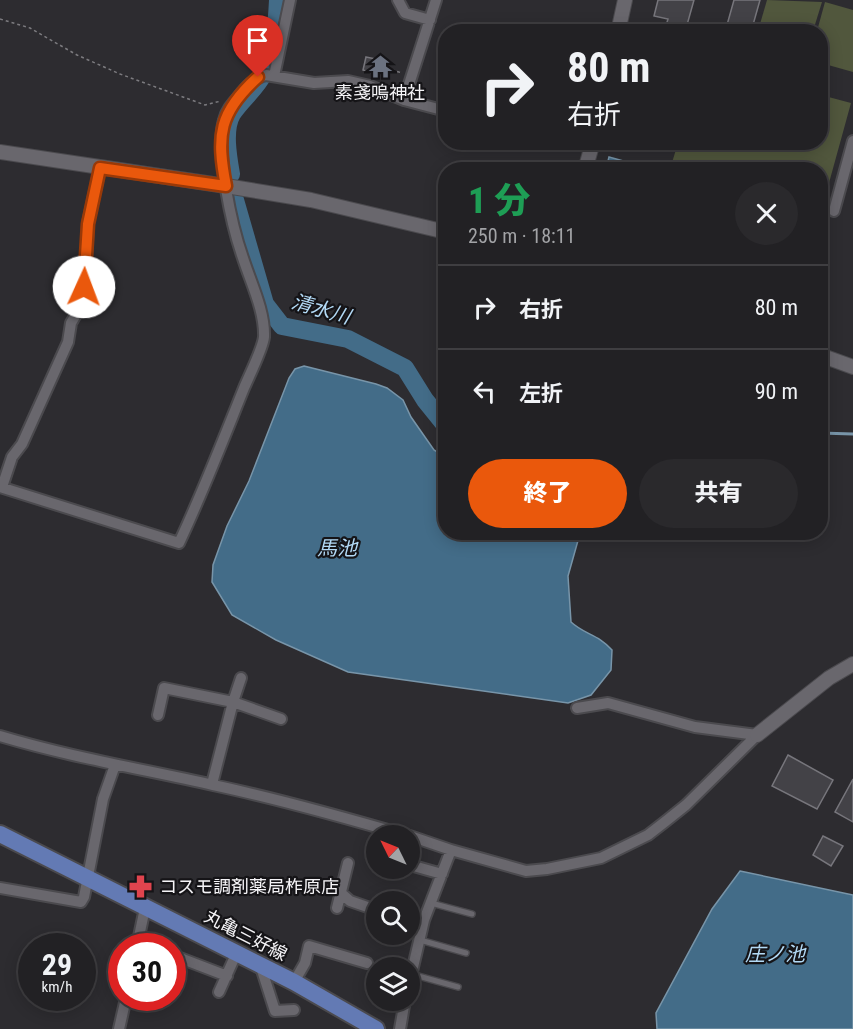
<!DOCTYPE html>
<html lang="ja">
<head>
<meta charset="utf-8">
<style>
	:root { --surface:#222124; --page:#2a292c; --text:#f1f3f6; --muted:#a2a3a6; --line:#3f3e41; --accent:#ea580c }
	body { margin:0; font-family:"Roboto Condensed","Noto Sans JP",sans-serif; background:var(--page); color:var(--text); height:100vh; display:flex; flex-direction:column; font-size:22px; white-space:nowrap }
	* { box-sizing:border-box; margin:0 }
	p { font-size:20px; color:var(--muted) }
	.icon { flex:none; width:33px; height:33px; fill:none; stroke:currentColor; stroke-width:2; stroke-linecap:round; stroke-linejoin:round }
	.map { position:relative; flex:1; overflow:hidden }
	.side { position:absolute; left:438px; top:162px; width:390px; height:378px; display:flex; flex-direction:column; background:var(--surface); border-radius:24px; box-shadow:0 3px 15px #0003,0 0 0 2px var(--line) }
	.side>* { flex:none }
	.banner { position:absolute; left:438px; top:24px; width:390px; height:126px; border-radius:24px; box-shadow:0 3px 15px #0003,0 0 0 2px var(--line); background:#222124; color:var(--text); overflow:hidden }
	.needle { width:39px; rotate:313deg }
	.tools { position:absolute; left:366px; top:825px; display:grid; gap:12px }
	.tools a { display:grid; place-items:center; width:54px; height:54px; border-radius:50%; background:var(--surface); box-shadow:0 3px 15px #0003,0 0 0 2px var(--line); font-size:30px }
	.speed { position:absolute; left:18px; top:933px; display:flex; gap:12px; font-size:30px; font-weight:700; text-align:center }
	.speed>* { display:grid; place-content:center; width:78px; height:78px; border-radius:50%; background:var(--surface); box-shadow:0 3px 15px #0003,0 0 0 2px var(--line); line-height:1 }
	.speed small { font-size:15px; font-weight:400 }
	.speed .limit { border:9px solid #d22; background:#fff; color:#111 }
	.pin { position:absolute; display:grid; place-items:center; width:51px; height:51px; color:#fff; margin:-62px -26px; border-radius:50% 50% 50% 0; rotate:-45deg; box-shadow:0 0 6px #0007 }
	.pin .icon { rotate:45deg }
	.me { position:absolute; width:66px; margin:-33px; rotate:2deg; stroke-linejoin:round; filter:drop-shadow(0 0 4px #0008) }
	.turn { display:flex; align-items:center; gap:21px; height:126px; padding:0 30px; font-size:27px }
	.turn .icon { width:78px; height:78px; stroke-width:2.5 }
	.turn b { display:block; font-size:42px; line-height:51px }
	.round { display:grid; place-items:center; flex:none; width:63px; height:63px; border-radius:32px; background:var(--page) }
	.summary { display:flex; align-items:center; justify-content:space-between; height:102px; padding:0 30px }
	h1 { font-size:36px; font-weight:800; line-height:45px; color:#1e9e55 }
	.primary-button { display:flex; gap:12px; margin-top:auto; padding:12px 30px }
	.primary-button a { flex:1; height:69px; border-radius:36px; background:var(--accent); color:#fff; font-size:24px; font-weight:800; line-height:69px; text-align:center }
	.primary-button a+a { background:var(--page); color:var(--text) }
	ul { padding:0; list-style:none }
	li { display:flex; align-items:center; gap:18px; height:84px; padding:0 30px; border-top:2px solid var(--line) }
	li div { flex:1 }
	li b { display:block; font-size:22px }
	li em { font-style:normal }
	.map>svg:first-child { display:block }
</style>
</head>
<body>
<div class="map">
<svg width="853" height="1029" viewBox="0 0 853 1029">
	<rect width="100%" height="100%" fill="#2d2c30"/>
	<path fill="#51573d" d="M767 0 822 2 813 31H758Z
		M825 2 853 10V72L821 63 820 32 817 31Z
		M821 95 851 103 821 212 820 170 670 169 678 143 820 142Z"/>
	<path fill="#436c88" stroke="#7895a9" stroke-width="1.5" d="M609 157 649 168V169H606Z
		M304 366 376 384 387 388 403 400 411 417 434 450 445 457 446 532 577 533 579 537 568 576 571 622C585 635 598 634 612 650L611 670 591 695 568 703 348 672 276 640 232 615 212 582 213 565 227 526 249 481 289 378 295 369Z
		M740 871 853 895V1029H657L656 1013 712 909Z"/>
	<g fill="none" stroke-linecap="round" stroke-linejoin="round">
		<path stroke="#7895a9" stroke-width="3" d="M820 433 853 434"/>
		<path stroke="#436c88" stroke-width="18" d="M231 174C228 157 223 129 232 114 242 99 256 89 264 73 274 51 277 24 278 0
			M235 200 265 304 282 326 348 339 405 368 425 400 446 426"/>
	</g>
	<path fill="#434247" stroke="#77767c" stroke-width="1.5" d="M658 0H694L685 32H664L668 19 654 16Z
		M734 0H760L751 32H725Z
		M366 57 376 59 372 73 363 70Z
		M788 755 833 780 817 809 772 786Z
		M853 779V822L835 812Z
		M823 836 843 846 831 866 813 855Z"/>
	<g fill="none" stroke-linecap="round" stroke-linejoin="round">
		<defs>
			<path id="service" d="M431 903 472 914
				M420 940 466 953
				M411 974 458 987"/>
			<path id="minor" d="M398 0 405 13 430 20
				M274 76 290 0
				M404 100 436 0
				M834 211 853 141
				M0 487 179 543C203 492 223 440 244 388 249 376 263 348 264 337 265 311 251 283 243 258 232 227 215 151 224 120 226 111 232 104 238 97 246 87 254 78 266 75L314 83 348 81 370 86 404 100 446 111
				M2 487 12 457 22 444 68 342 71 323 84 301 88 223 100 168
				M241 678 233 702 281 719
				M577 708 608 703 695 727 757 735
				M158 715 164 688 233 702 212 784
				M0 736C70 757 142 769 213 785 279 799 343 817 408 836
				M410 836 451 850 526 871 547 869 601 858 648 835 666 821 686 805 757 735
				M410 865 442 874
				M0 888 81 902 84 897 103 799 115 765
				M341 893 350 901 376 910
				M337 908 348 863
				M410 919 423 923
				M137 946 145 908
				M180 958 227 976
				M260 964 275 1011 294 1010
				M410 980 424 920 451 850
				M294 982 305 963 309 946 367 963
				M219 992 237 952
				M119 1029 126 998
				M400 1029 405 1000"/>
			<path id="tertiary" d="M618 32 625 0
				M0 152 226 186 311 200 446 232
				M585 170 593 142
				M820 355 853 367
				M757 735 829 678 853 664"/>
			<path id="primary" d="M0 834 294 982 376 1029"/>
		</defs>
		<use href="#service" stroke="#4b4a4e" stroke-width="8"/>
		<use href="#minor" stroke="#4b4a4e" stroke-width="14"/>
		<use href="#tertiary" stroke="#4b4a4e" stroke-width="16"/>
		<use href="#primary" stroke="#4b4a4e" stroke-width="20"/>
		<path stroke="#7c7b7f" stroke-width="1.5" stroke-dasharray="3 3" stroke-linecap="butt" d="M0 19 30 28 77 55 120 74 205 105 221 101
			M380 66 402 73"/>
		<use href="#service" stroke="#69676d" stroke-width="5"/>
		<use href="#minor" stroke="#69676d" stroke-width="10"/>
		<use href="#tertiary" stroke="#69676d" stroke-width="14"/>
		<use href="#primary" stroke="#637ab4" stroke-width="16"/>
	</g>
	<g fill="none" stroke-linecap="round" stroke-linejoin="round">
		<defs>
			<path id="route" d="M84 287 88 224 100 168 226 186C216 135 219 112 258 77"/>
		</defs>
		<use href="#route" stroke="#983908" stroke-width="15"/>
		<use href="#route" stroke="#ea580c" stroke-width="10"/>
	</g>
	<defs>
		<symbol id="temple-bare" viewBox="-9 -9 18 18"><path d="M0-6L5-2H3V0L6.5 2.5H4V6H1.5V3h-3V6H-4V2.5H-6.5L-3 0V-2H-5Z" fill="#6b7280" stroke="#151417" stroke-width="2.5" paint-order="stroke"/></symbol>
		<symbol id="pharmacy-bare" viewBox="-9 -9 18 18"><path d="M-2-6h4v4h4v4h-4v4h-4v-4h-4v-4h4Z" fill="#e0444e" stroke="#151417" stroke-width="2.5" paint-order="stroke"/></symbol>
	</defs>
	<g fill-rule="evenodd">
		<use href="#temple-bare" x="364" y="50" width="33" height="33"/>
		<use href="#pharmacy-bare" x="124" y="870" width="33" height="33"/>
	</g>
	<g text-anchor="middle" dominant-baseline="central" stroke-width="4.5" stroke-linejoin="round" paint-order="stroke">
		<g font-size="18" fill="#f5f4f7" stroke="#151417">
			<text x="380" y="92">素戔嗚神社</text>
			<text x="159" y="886" text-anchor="start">コスモ調剤薬局柞原店</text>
		</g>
		<g font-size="18" fill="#f5f4f7" stroke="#151417">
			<text transform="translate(246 935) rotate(27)">丸亀三好線</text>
		</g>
		<g font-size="20" font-style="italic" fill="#b2d9f5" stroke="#151417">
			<text transform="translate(321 309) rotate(16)">清水川</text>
			<text x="337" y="548">馬池</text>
			<text x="775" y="954">庄ノ池</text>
		</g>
	</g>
</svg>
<div class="tools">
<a><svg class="needle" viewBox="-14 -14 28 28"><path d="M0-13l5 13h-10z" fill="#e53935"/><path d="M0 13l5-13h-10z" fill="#a2a3a6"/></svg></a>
<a><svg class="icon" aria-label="search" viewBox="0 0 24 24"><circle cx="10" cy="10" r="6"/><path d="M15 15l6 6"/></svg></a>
<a><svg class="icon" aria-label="layers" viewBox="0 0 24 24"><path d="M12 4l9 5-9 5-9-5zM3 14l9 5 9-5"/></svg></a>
</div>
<div class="speed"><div>29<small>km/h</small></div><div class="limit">30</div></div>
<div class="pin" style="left:258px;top:77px;background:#d93025"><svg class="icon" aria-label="arrive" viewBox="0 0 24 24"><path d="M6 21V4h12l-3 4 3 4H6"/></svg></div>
<svg class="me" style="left:84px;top:287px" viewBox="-20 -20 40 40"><circle r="19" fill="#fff"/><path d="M0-13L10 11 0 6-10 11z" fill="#ea580c"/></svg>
<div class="banner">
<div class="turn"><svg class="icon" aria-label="right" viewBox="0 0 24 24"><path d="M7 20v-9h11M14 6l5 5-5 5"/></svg><div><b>80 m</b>右折</div></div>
</div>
<section class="side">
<div class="summary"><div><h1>1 分</h1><p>250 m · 18:11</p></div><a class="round"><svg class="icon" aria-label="close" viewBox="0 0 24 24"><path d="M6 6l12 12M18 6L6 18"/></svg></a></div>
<ul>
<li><svg class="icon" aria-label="right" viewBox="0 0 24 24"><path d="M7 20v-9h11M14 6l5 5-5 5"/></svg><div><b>右折</b></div><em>80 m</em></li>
<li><svg class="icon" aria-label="left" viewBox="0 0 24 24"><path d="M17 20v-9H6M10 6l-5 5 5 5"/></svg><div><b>左折</b></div><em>90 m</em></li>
</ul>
<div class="primary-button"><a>終了</a><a>共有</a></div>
</section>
</div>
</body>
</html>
